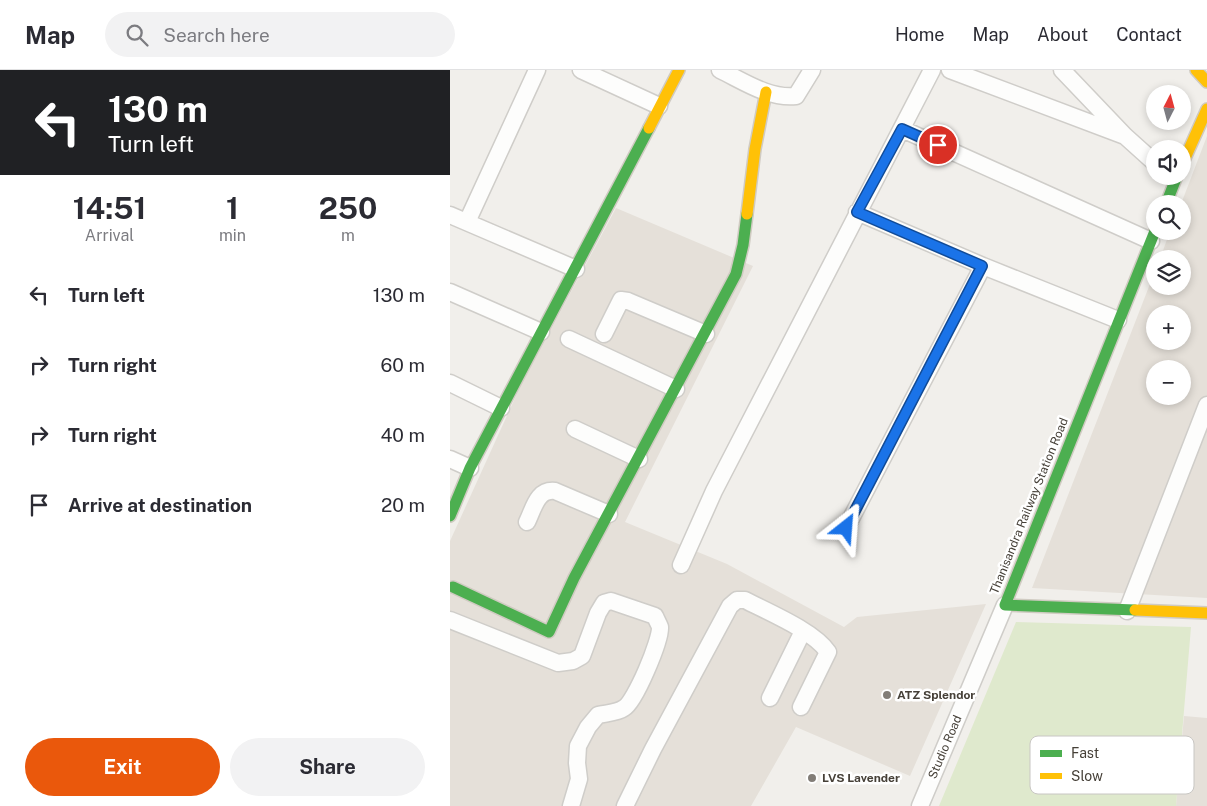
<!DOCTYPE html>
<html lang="en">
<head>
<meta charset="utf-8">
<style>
	:root { --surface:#fff; --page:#f2f2f3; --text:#2b2b33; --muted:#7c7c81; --line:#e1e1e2; --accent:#ea580c }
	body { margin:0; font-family:"Public Sans",sans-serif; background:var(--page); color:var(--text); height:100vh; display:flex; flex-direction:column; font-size:19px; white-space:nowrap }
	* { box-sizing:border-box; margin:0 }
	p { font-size:16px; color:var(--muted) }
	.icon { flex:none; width:28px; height:28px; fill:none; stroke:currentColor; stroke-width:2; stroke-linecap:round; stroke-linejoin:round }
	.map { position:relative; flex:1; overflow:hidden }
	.side { display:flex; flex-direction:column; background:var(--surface); width:450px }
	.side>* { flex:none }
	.guide { background:#202124; color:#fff; overflow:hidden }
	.needle { width:32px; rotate:6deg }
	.controls { position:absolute; left:696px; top:15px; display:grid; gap:10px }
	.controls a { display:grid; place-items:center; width:45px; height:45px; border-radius:50%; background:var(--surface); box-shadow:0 2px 8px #0003; font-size:25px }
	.pin { position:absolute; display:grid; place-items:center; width:42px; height:42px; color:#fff; margin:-21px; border:2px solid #fff; border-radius:50%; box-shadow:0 1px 5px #0007 }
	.me { position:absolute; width:55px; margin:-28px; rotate:28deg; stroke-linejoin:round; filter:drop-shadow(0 0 4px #0008) }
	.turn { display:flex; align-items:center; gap:18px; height:105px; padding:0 25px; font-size:22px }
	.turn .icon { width:65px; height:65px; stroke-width:2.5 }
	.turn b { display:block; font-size:35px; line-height:42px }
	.eta { display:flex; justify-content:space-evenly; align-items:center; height:85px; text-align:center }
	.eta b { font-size:30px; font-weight:700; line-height:35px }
	.primary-button { display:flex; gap:10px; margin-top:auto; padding:10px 25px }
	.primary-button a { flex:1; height:58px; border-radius:30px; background:var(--accent); color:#fff; font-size:20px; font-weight:700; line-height:58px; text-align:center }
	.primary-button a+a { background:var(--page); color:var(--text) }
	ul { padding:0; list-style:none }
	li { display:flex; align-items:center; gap:15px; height:70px; padding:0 25px }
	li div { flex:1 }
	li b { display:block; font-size:19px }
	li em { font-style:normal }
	header { display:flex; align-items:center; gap:30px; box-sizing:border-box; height:70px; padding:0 25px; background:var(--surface); border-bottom:1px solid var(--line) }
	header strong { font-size:24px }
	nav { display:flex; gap:28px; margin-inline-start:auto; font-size:18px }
	.search { width:350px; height:45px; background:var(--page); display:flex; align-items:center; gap:12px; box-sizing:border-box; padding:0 18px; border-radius:28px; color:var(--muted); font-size:19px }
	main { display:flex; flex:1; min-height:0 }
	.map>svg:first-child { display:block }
</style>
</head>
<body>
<header>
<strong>Map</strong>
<div class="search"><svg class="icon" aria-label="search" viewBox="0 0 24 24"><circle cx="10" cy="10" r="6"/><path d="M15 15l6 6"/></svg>Search here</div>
<nav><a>Home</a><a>Map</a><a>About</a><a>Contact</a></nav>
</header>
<main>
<section class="side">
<div class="guide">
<div class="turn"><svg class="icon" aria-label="left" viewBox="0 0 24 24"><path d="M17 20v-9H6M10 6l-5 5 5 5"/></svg><div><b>130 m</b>Turn left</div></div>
</div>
<div class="eta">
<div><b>14:51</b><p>Arrival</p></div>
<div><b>1</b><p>min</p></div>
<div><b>250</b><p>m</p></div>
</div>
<ul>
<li><svg class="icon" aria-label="left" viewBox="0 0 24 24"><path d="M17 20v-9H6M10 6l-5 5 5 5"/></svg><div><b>Turn left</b></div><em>130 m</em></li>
<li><svg class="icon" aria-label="right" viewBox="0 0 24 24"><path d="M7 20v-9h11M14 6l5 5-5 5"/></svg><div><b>Turn right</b></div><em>60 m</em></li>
<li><svg class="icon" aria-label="right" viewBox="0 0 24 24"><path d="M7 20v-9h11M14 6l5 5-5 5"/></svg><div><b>Turn right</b></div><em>40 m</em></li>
<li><svg class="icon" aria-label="arrive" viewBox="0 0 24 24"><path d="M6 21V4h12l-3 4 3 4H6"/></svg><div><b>Arrive at destination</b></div><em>20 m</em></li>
</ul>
<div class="primary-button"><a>Exit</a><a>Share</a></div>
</section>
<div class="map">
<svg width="757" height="736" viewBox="0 0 757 736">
	<rect width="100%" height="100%" fill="#f1efeb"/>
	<path fill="#e5e0d9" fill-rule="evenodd" d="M757 66V528L582 518 705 201V216H732V189H710L720 161H732V134H731ZM705 244H732V271H705ZM705 299H732V326H705Z
		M166 138 303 196 175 452 277 494 394 557 407 547 536 534 460 706 346 657 301 736H0V471L70 317Z
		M734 646 757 648V736H726Z"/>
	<path fill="#dfe9cd" d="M566 552 741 557 726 736H489Z"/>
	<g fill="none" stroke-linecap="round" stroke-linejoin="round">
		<defs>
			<path id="street" d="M131 0 209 36
				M270 0C293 11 319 29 346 26L362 0
				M500 0 675 66
				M612 0 675 66 705 93
				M452 59 701 171
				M407 142 533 196 668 250
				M0 145 126 199
				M17 152 87 0
				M0 222 91 262
				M154 264 171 230 178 231 256 264
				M119 269 226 319
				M0 313 51 338
				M125 359 189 389
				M0 389 20 398
				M77 452C84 438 87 419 105 421L159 444
				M396 458 533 196
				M231 495 264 421 482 0
				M677 541 757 335
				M0 550 108 593 123 591 132 586 148 543 154 533 161 531 205 546C206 549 209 554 210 557 211 570 185 632 174 638 167 643 156 643 148 645L138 657 128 676 127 693 129 709 121 736
				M320 628 353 561
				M175 736 203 679 280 536 287 530H295C318 542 364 561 378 582L351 637
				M470 736 555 535"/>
			<path id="fast" d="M716 134 727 106
				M0 446 20 398 199 58
				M3 517 99 562 124 508 286 204 293 175 297 144
				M685 540 555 535 705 161"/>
			<path id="slow" d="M746 0 757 12
				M199 58 229 0
				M732 95 757 39
				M297 144 305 79 316 22
				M685 540 757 543"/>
		</defs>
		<use href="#street" stroke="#cfcdc9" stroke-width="19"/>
		<use href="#fast" stroke="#d0cbc2" stroke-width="14"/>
		<use href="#slow" stroke="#d0cbc2" stroke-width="14"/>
		<use href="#street" stroke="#fdfdfc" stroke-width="16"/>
		<use href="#fast" stroke="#4caf50" stroke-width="11"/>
		<use href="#slow" stroke="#ffc107" stroke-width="11"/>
	</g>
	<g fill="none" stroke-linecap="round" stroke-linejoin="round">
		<defs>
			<path id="route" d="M396 458 532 196 407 142 452 59 488 75"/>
		</defs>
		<use href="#route" stroke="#114b97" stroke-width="12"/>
		<use href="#route" stroke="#1a73e8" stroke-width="9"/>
	</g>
	<g fill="#827d77" stroke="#fff" stroke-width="2">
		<circle cx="437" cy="625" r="5"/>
		<circle cx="362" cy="708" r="5"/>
	</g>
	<g text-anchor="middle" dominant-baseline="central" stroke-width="5" stroke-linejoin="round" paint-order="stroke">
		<g font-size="12" fill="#464038" stroke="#fff">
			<text transform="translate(579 436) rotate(-68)">Thanisandra Railway Station Road</text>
			<text transform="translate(495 677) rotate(-67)">Studio Road</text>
		</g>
		<g font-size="12" font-weight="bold" fill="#464038" stroke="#fff" text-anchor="start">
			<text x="447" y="625">ATZ Splendor</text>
			<text x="372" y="708">LVS Lavender</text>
		</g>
	</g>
	<rect x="580" y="666" width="164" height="58" rx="8" fill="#fff" stroke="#c8c6c3" stroke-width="1"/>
	<rect x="590" y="680" width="22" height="7" fill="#4caf50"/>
	<rect x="590" y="703" width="22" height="6" fill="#ffc107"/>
	<g font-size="14" fill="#464038">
		<text x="621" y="688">Fast</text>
		<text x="621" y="711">Slow</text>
	</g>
</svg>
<div class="controls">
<a><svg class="needle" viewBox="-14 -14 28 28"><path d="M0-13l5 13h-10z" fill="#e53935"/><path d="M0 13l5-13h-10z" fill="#7c7c81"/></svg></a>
<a><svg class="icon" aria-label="sound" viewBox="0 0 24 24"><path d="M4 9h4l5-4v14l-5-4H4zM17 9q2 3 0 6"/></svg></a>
<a><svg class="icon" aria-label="search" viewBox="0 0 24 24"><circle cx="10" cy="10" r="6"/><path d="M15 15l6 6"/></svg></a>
<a><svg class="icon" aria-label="layers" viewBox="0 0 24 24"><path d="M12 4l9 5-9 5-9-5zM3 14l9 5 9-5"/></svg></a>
<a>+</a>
<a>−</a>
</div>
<div class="pin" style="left:488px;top:75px;background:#d93025"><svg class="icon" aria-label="arrive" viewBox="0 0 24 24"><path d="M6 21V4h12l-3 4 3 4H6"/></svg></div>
<svg class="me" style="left:396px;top:458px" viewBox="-20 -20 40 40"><path d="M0-17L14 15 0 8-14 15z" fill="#1a73e8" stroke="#fff" stroke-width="4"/></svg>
</div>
</main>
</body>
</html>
